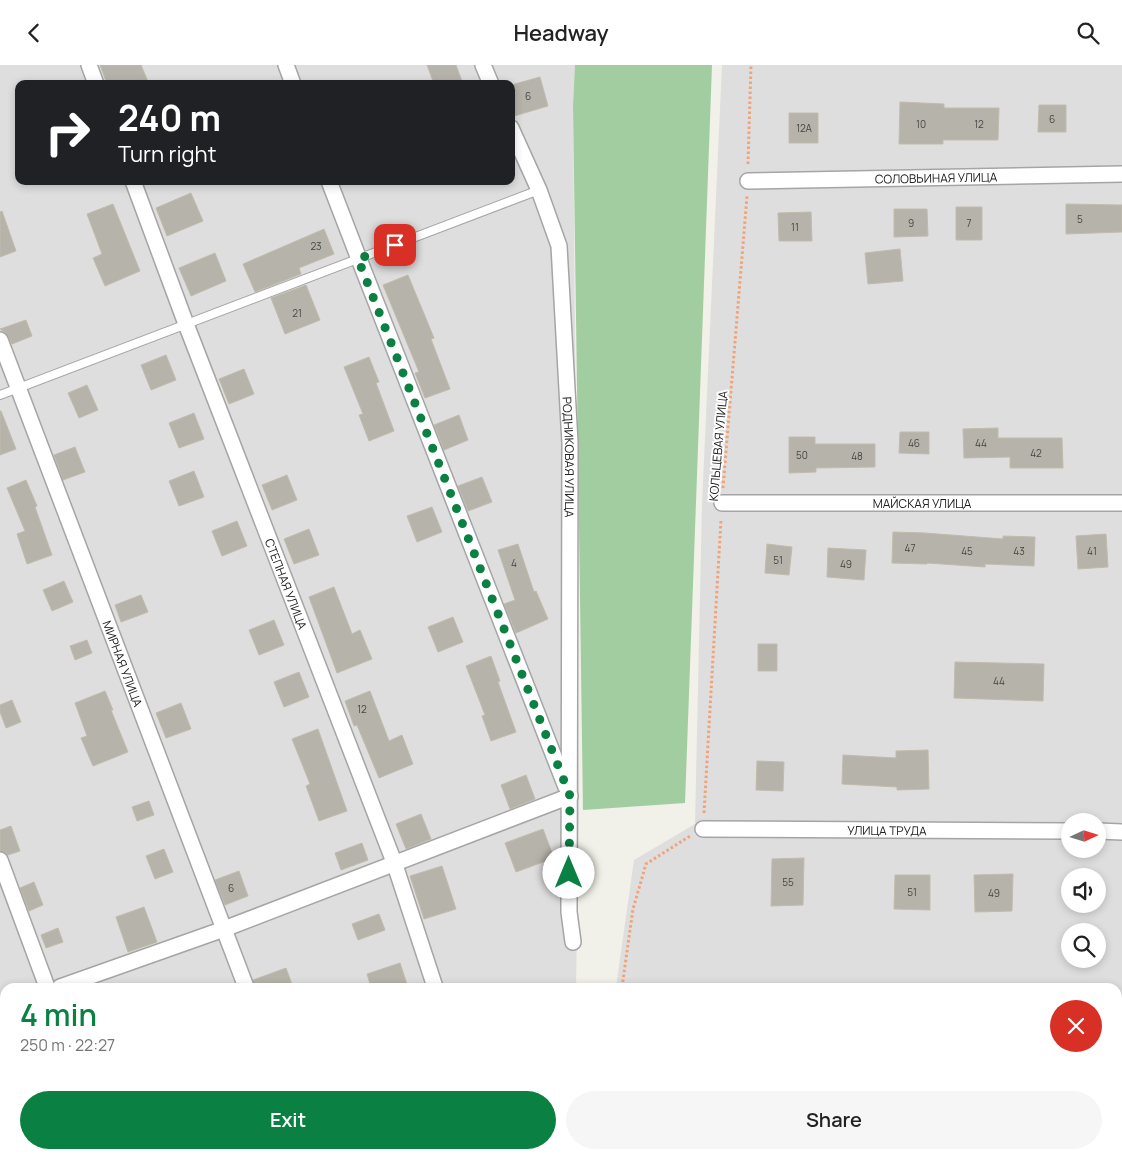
<!DOCTYPE html>
<html lang="en">
<head>
<meta charset="utf-8">
<style>
	:root { --surface:#fff; --page:#f6f6f6; --text:#222; --muted:#767676; --accent:#0b8043 }
	body { margin:0; font-family:Manrope,sans-serif; background:var(--page); color:var(--text); height:100vh; display:flex; flex-direction:column; font-size:19px; white-space:nowrap }
	* { box-sizing:border-box; margin:0 }
	p { font-size:16px; color:var(--muted) }
	.icon { flex:none; width:28px; height:28px; fill:none; stroke:currentColor; stroke-width:2; stroke-linecap:round; stroke-linejoin:round }
	.map { position:relative; flex:1; overflow:hidden }
	.details { position:absolute; left:0px; top:918px; width:1122px; height:176px; display:flex; flex-direction:column; background:var(--surface); border-radius:15px 15px 0 0; box-shadow:0 2px 8px #0003 }
	.details>* { flex:none }
	.guide { position:absolute; left:15px; top:15px; width:500px; height:105px; border-radius:10px; box-shadow:0 2px 8px #0003; background:#202124; color:#fff; overflow:hidden }
	.needle { width:32px; rotate:86deg }
	.controls { position:absolute; left:1061px; top:748px; display:grid; gap:10px }
	.controls a { display:grid; place-items:center; width:45px; height:45px; border-radius:50%; background:var(--surface); box-shadow:0 2px 8px #0003; font-size:25px }
	.pin { position:absolute; display:grid; place-items:center; width:42px; height:42px; color:#fff; margin:-21px; border-radius:10px; box-shadow:0 2px 8px #0006 }
	.me { position:absolute; width:55px; margin:-28px; rotate:0deg; stroke-linejoin:round; filter:drop-shadow(0 0 4px #0008) }
	.turn { display:flex; align-items:center; gap:18px; height:105px; padding:0 20px; font-size:22px }
	.turn .icon { width:65px; height:65px; stroke-width:2.5 }
	.turn b { display:block; font-size:35px; line-height:42px }
	.round { display:grid; place-items:center; flex:none; width:52px; height:52px; border-radius:26px; background:var(--page) }
	.overview { display:flex; align-items:center; justify-content:space-between; height:85px; padding:0 20px }
	h1 { font-size:30px; font-weight:600; line-height:38px; color:var(--accent) }
	.action { display:flex; gap:10px; margin-top:auto; padding:10px 20px }
	.action a { flex:1; height:58px; border-radius:30px; background:var(--accent); color:#fff; font-size:20px; font-weight:600; line-height:58px; text-align:center }
	.action a+a { background:var(--page); color:var(--text) }
	header { display:flex; justify-content:space-between; align-items:center; height:65px; padding:0 20px; background:var(--surface); font-size:22px; font-weight:600 }
	.map>svg:first-child { display:block }
</style>
</head>
<body>
<header><svg class="icon" aria-label="back" viewBox="0 0 24 24"><path d="M15 5l-7 7 7 7"/></svg>Headway<svg class="icon" aria-label="search" viewBox="0 0 24 24"><circle cx="10" cy="10" r="6"/><path d="M15 15l6 6"/></svg></header>
<div class="map">
<svg width="1122" height="1093" viewBox="0 0 1122 1093">
	<rect width="100%" height="100%" fill="#f1f0e9"/>
	<path fill="#dfdede" fill-rule="evenodd" d="M0 0H575L573 40 579 746 576 922H5V1089H36L24 1093H0ZM19 19H511V116H19Z
		M722 0H1122V1093H599V1089H1118V922H616L634 795 695 759 702 439ZM1070 756H1098V784H1070ZM1070 811H1098V839H1070ZM1070 866H1098V894H1070Z"/>
	<path fill="#bfe7b2" d="M36 1089H574V1093H24Z"/>
	<path fill="#a2cda0" d="M575 0H712L685 738 583 745 573 40Z"/>
	<path fill="#b6b3ab" stroke="#c2bbac" d="M100 0H141L149 19H107Z
		M427 0H456L463 19H434Z
		M540 12 548 41 511 52V20Z
		M900 37 944 39V43H999L998 75H943V79H899Z
		M1039 40H1066V67H1038Z
		M789 48H818V78H789Z
		M191 128 203 156 167 171 156 143Z
		M113 139 140 206 105 221 93 193 102 189 87 149Z
		M1066 139 1122 140V167L1066 169Z
		M956 142H982V175H956Z
		M894 144H927L928 171 894 172Z
		M2 146 16 186 0 192V147Z
		M811 147 812 176H779L778 148Z
		M324 164 334 189 299 203 301 209 255 227 243 199Z
		M900 184 903 216 868 219 865 188Z
		M215 188 226 216 191 231 179 203Z
		M408 210 434 273 431 274 450 324 425 333 415 308 419 307 383 220Z
		M306 220 320 255 285 269 271 233Z
		M26 255 32 271 12 279 6 268 0 264Z
		M166 290 176 315 151 325 141 300Z
		M369 292 379 317 376 318 394 366 369 376 359 350 363 349 344 302Z
		M244 304 254 329 229 339 219 314Z
		M87 320 98 345 79 353 68 328Z
		M0 346H1L16 384 0 390Z
		M194 348 204 374 179 383 169 358Z
		M459 350 468 375 444 385 434 360Z
		M998 363V373H1062L1063 403H1010V392L964 393 963 364Z
		M900 367H929V389L899 388Z
		M789 372H815V379H875V402L816 403V407L789 408Z
		M75 382 85 407 63 415 54 390Z
		M194 406 204 432 179 441 169 416Z
		M287 410 297 435 272 445 262 420Z
		M482 412 492 437 468 446 458 421Z
		M26 415 37 441 35 442 52 490 27 499 17 469 25 466 7 423Z
		M432 442 442 467 417 477 407 451Z
		M237 456 247 481 222 491 212 466Z
		M309 464 319 490 294 499 284 474Z
		M893 467 925 468 1003 474V471L1035 472 1034 501 985 499V502L927 498V499L892 498Z
		M1106 469 1108 502 1078 504 1076 471Z
		M518 479 534 527 536 526 548 554 516 568 504 539 515 535 498 485Z
		M767 479 792 482 789 510 765 508Z
		M828 483 866 485 864 515 827 512Z
		M64 516 73 537 52 546 43 525Z
		M334 522 352 569 360 565 372 594 337 608 309 532Z
		M141 530 148 547 121 557 115 540Z
		M453 552 463 577 438 587 428 562Z
		M274 555 284 580 259 590 249 565Z
		M87 575 92 588 75 595 70 581Z
		M758 579H777V606H758Z
		M491 591 500 616 498 617 516 667 491 676 482 651 485 650 466 601Z
		M955 597 1044 599 1043 636 954 633Z
		M299 607 309 632 284 642 274 617Z
		M105 626 113 645H111L128 687 93 701 81 673 87 671 75 638Z
		M370 626 389 676 402 670 413 699 379 713 357 660 354 661 345 636Z
		M12 635 21 657 6 663 0 647V640Z
		M181 638 191 664 166 673 156 648Z
		M318 664 347 746 319 756 306 721 310 719 292 674Z
		M928 685 929 724 897 725V722L842 719 843 690 896 693V686Z
		M757 696 784 697 783 726 756 725Z
		M526 710 535 734 510 744 501 720Z
		M149 736 154 750 137 756 132 742Z
		M421 749 431 774 406 784 396 759Z
		M11 761 20 786 8 790 6 788 0 786V765Z
		M543 764 554 793 516 807 505 778Z
		M362 778 368 795 341 805 335 788Z
		M164 784 173 807 155 814 146 791Z
		M804 793 803 840 771 841 772 794Z
		M442 801 456 844 424 854 410 811Z
		M239 806 248 831 225 840 215 815Z
		M1013 809 1012 846 975 847 974 810Z
		M895 810H930V845L894 844Z
		M34 817 43 840 29 846 20 823Z
		M144 842 157 877 128 887 116 852Z
		M379 849 385 865 358 875 352 859Z
		M58 863 63 877 46 883 41 870Z
		M400 898 408 922H371L367 909Z
		M286 903 293 922H255L253 915Z"/>
	<g fill="none" stroke-linecap="round" stroke-linejoin="round">
		<defs>
			<path id="service" d="M0 330 539 125"/>
			<g id="minor">
				<path d="M89 0 96 19"/>
				<path d="M286 0 293 19"/>
				<path d="M483 0 491 19"/>
				<path id="s1" d="M511 63 539 125 559 181 570 378 569 847 573 877"/>
				<path id="s2" d="M133 116 186 259 394 797 435 922"/>
				<path d="M329 116 359 194 566 722"/>
				<path id="s3" d="M748 116 1122 109"/>
				<path id="s4" d="M0 275 246 922"/>
				<path id="s5" d="M722 438H1122"/>
				<path id="s6" d="M703 764 1070 766"/>
				<path d="M1098 766 1122 767"/>
				<path d="M0 795 47 922"/>
				<path d="M60 922 224 864 570 731"/>
				<path d="M1118 1004H1122"/>
				<path d="M0 1070 5 1068"/>
				<path d="M113 1089 115 1093"/>
				<path d="M455 1093 460 1089"/>
			</g>
		</defs>
		<use href="#service" stroke="#a5a5a5" stroke-width="10"/>
		<use href="#minor" stroke="#a5a5a5" stroke-width="18"/>
		<path stroke="#f2a278" stroke-width="3" stroke-dasharray="2.5 2.5" stroke-linecap="butt" d="M748 99 751 0
			M723 423 747 131
			M704 748 721 455
			M622 922 633 844 646 799 690 771
			M603 1093 604 1089"/>
		<use href="#service" stroke="#fff" stroke-width="8"/>
		<use href="#minor" stroke="#fff" stroke-width="15"/>
	</g>
	<g fill="none" stroke-linecap="round" stroke-linejoin="round">
		<path stroke="#0b8043" stroke-width="9" stroke-dasharray="0 16.2" d="M395 180 358 194 570 731 569 808"/>
	</g>
	<g text-anchor="middle" dominant-baseline="central" stroke-width="4" stroke-linejoin="round" paint-order="stroke">
		<g font-size="10" fill="#464644">
			<text x="528" y="31">6</text>
			<text x="1052" y="54">6</text>
			<text x="921" y="59">10</text>
			<text x="979" y="59">12</text>
			<text x="804" y="63">12А</text>
			<text x="1080" y="154">5</text>
			<text x="911" y="158">9</text>
			<text x="969" y="158">7</text>
			<text x="795" y="162">11</text>
			<text x="316" y="181">23</text>
			<text x="297" y="248">21</text>
			<text x="914" y="378">46</text>
			<text x="981" y="378">44</text>
			<text x="1036" y="388">42</text>
			<text x="802" y="390">50</text>
			<text x="857" y="391">48</text>
			<text x="910" y="483">47</text>
			<text x="967" y="486">45</text>
			<text x="1019" y="486">43</text>
			<text x="1092" y="486">41</text>
			<text x="778" y="495">51</text>
			<text x="514" y="498">4</text>
			<text x="846" y="499">49</text>
			<text x="999" y="616">44</text>
			<text x="362" y="644">12</text>
			<text x="788" y="817">55</text>
			<text x="231" y="823">6</text>
			<text x="912" y="827">51</text>
			<text x="994" y="828">49</text>
		</g>
		<g font-size="12" fill="#212121" stroke="#fff">
			<text stroke="none"><textPath href="#s3" startOffset="188">СОЛОВЬИНАЯ УЛИЦА</textPath></text>
			<text transform="translate(718 381) rotate(-85)">КОЛЬЦЕВАЯ УЛИЦА</text>
			<text stroke="none"><textPath href="#s1" startOffset="339">РОДНИКОВАЯ УЛИЦА</textPath></text>
			<text stroke="none"><textPath href="#s5" startOffset="200">МАЙСКАЯ УЛИЦА</textPath></text>
			<text stroke="none"><textPath href="#s2" startOffset="431">СТЕПНАЯ УЛИЦА</textPath></text>
			<text stroke="none"><textPath href="#s4" startOffset="346">МИРНАЯ УЛИЦА</textPath></text>
			<text stroke="none"><textPath href="#s6" startOffset="184">УЛИЦА ТРУДА</textPath></text>
		</g>
	</g>
</svg>
<div class="controls">
<a><svg class="needle" viewBox="-14 -14 28 28"><path d="M0-13l5 13h-10z" fill="#e53935"/><path d="M0 13l5-13h-10z" fill="#767676"/></svg></a>
<a><svg class="icon" aria-label="sound" viewBox="0 0 24 24"><path d="M4 9h4l5-4v14l-5-4H4zM17 9q2 3 0 6"/></svg></a>
<a><svg class="icon" aria-label="search" viewBox="0 0 24 24"><circle cx="10" cy="10" r="6"/><path d="M15 15l6 6"/></svg></a>
</div>
<div class="pin" style="left:395px;top:180px;background:#d93025"><svg class="icon" aria-label="arrive" viewBox="0 0 24 24"><path d="M6 21V4h12l-3 4 3 4H6"/></svg></div>
<svg class="me" style="left:569px;top:808px" viewBox="-20 -20 40 40"><circle r="19" fill="#fff"/><path d="M0-13L10 11 0 6-10 11z" fill="#0b8043"/></svg>
<div class="guide">
<div class="turn"><svg class="icon" aria-label="right" viewBox="0 0 24 24"><path d="M7 20v-9h11M14 6l5 5-5 5"/></svg><div><b>240 m</b>Turn right</div></div>
</div>
<section class="details">
<div class="overview"><div><h1>4 min</h1><p>250 m · 22:27</p></div><a class="round" style="background:#d93025;color:#fff"><svg class="icon" aria-label="close" viewBox="0 0 24 24"><path d="M6 6l12 12M18 6L6 18"/></svg></a></div>
<div class="action"><a>Exit</a><a>Share</a></div>
</section>
</div>
</body>
</html>
